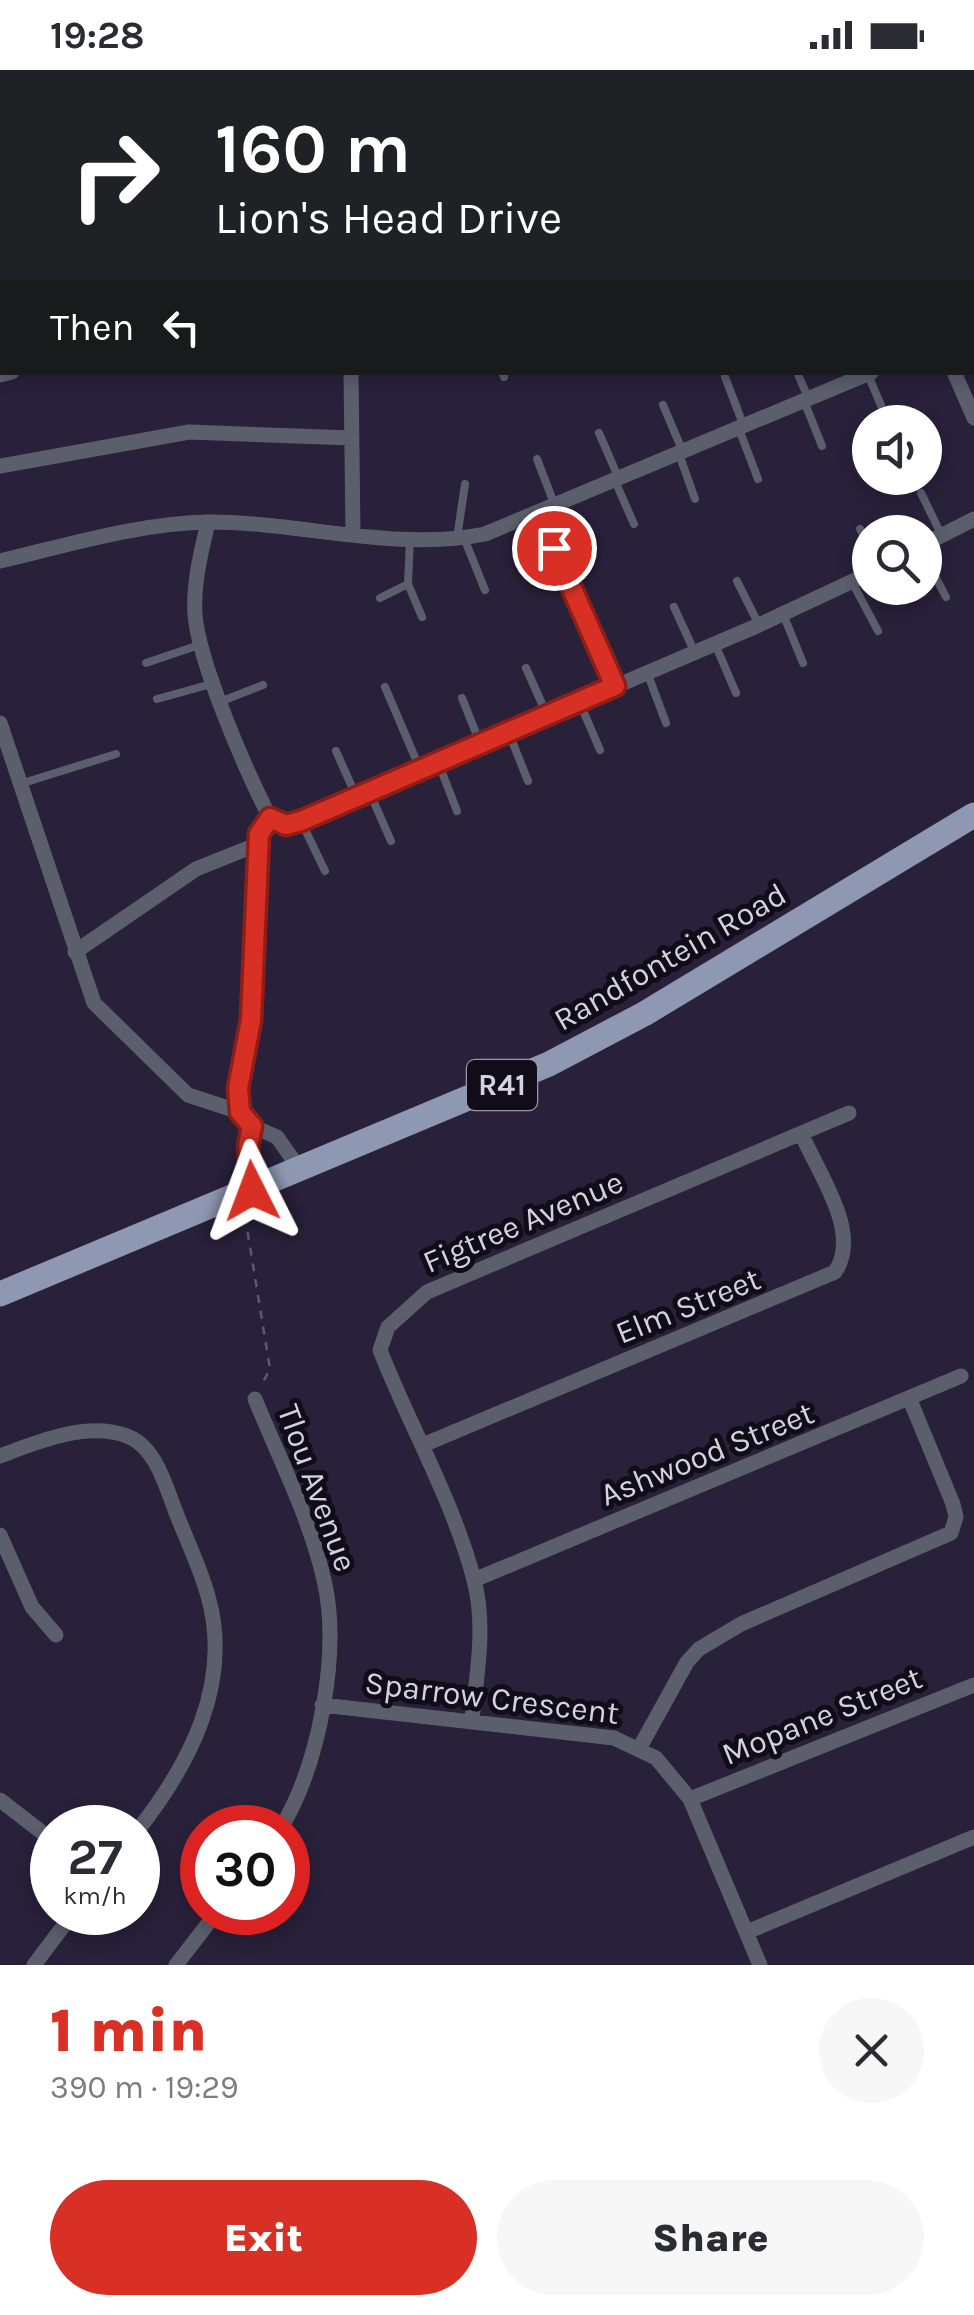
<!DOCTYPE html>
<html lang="en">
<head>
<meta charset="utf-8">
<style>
	:root { --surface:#fff; --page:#f7f7f7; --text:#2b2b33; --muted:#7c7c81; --accent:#d93025 }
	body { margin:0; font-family:Karla,sans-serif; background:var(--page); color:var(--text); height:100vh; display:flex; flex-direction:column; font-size:38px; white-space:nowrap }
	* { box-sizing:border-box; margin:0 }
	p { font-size:32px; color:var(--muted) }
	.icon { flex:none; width:55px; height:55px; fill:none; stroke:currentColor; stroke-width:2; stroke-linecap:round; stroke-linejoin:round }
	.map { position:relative; height:1895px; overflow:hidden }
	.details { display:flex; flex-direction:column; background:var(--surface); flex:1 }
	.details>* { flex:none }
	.banner { position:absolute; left:0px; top:0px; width:975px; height:305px; box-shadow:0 5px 15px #0003; background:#202124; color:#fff; overflow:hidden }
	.controls { position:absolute; left:852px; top:335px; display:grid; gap:20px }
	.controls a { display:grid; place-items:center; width:90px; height:90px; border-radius:50%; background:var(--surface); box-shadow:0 5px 15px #0003; font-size:50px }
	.speed { position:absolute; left:30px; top:1735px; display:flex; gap:20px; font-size:50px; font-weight:700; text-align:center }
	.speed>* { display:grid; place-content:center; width:130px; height:130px; border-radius:50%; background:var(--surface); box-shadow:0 5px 15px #0003; line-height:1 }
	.speed small { font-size:25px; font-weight:400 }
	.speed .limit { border:15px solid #d22; background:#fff; color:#111 }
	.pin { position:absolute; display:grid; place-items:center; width:85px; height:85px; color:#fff; margin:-42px; border:5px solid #fff; border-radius:50%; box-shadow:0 2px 10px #0007 }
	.me { position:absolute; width:110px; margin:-55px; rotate:357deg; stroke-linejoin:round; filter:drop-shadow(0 0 8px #0008) }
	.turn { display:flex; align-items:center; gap:35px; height:210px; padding:0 50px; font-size:45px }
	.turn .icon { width:130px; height:130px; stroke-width:2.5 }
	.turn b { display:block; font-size:70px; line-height:85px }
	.then { display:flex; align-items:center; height:95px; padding:0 50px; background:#0003; gap:20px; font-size:38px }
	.round { display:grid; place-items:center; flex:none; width:105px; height:105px; border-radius:52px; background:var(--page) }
	.head { display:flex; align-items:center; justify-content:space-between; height:170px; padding:0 50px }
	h1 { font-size:60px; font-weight:800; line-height:75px; color:var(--accent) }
	.cta { display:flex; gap:20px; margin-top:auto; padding:20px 50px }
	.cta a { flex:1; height:115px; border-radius:60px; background:var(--accent); color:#fff; font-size:40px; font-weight:800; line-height:115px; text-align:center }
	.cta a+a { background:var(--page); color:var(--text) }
	.status { display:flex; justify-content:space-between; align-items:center; height:70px; padding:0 50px; background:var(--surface); direction:ltr }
	.status svg { height:28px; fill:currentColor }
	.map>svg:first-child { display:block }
</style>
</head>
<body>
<div class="status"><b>19:28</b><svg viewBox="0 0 49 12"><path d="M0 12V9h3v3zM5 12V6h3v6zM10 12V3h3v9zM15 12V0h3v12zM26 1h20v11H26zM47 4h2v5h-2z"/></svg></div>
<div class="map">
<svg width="974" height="1895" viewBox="0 0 974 1895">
	<rect width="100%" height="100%" fill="#29203a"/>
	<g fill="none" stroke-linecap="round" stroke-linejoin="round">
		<path stroke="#60586f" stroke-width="2.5" stroke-dasharray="8 8" stroke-linecap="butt" d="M245 1146 270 1299 262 1314"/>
		<path stroke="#5b5f6c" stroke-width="8" d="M667 0 668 2
			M972 64 974 63
			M502 302 504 307
			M797 302 809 330
			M868 305 886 347
			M725 307 743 354
			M804 331 822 376
			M663 335 683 382
			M739 359 758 409
			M599 363 619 409
			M679 384 695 429
			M537 389 555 436
			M615 411 634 454
			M921 423 941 464
			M860 459 870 478
			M457 468 465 414
			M464 468 485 520
			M410 469 408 514 422 547
			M925 487 946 527
			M737 511 759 555
			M852 512 878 561
			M380 528 408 514
			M674 537 695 583
			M783 544 803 593
			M715 574 736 623
			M146 593 202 574
			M526 598 547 645
			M647 602 666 653
			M385 617 420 699
			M462 628 480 673
			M157 629 215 613
			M222 631 263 615
			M579 631 600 680
			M508 661 528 711
			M336 681 356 726
			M438 692 457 741
			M20 714 116 684
			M369 721 391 771
			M301 751 325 801"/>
		<path stroke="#5b5f6c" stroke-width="15" d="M826 0 827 2
			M590 2 596 0
			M902 2 908 0
			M0 7 2 8
			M351 302 353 463
			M954 302 974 348
			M0 305 12 302
			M0 396 189 362 352 368
			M539 443 615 616
			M208 452C201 483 193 513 195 544 198 591 247 703 270 748
			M925 474 974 449
			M0 491C68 475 139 453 210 452 300 452 396 482 485 464L872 302
			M0 653 94 933 188 1025 240 1042
			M270 748 286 755 301 751 759 555 870 503
			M270 748 256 775 254 904 238 1018 240 1042 252 1056 277 1067 301 1101
			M75 882 196 799 256 775
			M252 1121 249 1076 252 1056
			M255 1329C279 1388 310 1448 324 1510 341 1582 319 1695 281 1758
			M423 1375 835 1202C862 1163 818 1103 802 1065
			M0 1386C37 1372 87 1351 127 1366 155 1376 165 1414 175 1440 186 1469 200 1497 208 1526 233 1613 189 1695 138 1760
			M0 1465 32 1537 56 1565
			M474 1510 961 1306
			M322 1635 614 1668 656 1688 690 1729 760 1895
			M472 1649C477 1604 486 1555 474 1510 453 1430 410 1357 380 1280L388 1257 427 1222 849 1043
			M640 1677 687 1592 699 1579 741 1554 951 1463 956 1447 953 1434 910 1330
			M690 1729 974 1615
			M0 1730 52 1770
			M747 1862 974 1767
			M34 1895 74 1842
			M176 1895 217 1842"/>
		<path stroke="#8f98b3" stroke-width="25" d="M0 1224 549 994 644 944 974 745"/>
	</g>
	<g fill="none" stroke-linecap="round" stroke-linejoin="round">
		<defs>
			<path id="route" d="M252 1121 248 1076 252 1056 240 1042 238 1018 251 950 259 764 270 748 286 755 301 751 615 616 554 478"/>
		</defs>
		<use href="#route" stroke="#8d1f18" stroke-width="25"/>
		<use href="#route" stroke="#d93025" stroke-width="18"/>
	</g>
	<g text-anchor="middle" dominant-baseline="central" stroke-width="10" stroke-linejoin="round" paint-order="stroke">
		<rect fill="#100c18" stroke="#9b96a5" stroke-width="2.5" x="467" y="990" width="70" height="50" rx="8"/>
		<g font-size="30" font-weight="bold" fill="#d6d1e2">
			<text x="502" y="1015">R41</text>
		</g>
		<g font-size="32" fill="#d6d1e2" stroke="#100c18">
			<text transform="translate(670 887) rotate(-30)">Randfontein Road</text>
			<text transform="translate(523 1152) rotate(-23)">Figtree Avenue</text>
			<text transform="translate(688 1236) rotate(-22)">Elm Street</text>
			<text transform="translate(707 1384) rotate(-22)">Ashwood Street</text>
			<text transform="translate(317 1418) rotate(70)">Tlou Avenue</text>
			<text transform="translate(492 1628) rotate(7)">Sparrow Crescent</text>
			<text transform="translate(822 1646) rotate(-22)">Mopane Street</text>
		</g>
	</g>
</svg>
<div class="controls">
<a><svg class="icon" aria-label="sound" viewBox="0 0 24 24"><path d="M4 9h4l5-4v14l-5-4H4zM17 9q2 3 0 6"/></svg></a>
<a><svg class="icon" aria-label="search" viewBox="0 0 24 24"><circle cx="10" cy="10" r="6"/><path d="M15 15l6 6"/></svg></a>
</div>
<div class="speed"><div>27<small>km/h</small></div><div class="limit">30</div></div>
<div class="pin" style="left:554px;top:478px;background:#d93025"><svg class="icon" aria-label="arrive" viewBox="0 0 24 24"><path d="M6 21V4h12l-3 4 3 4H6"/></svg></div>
<svg class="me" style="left:252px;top:1121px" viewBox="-20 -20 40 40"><path d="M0-17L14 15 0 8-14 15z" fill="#d93025" stroke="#fff" stroke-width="4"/></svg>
<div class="banner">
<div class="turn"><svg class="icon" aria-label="right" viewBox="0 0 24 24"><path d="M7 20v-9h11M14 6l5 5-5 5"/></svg><div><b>160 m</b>Lion's Head Drive</div></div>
<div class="then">Then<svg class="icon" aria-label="left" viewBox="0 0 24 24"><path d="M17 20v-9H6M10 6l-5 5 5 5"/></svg></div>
</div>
</div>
<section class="details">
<div class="head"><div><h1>1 min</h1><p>390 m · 19:29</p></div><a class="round"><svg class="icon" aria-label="close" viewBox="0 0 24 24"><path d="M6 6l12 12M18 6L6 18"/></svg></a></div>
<div class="cta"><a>Exit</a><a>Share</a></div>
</section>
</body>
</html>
